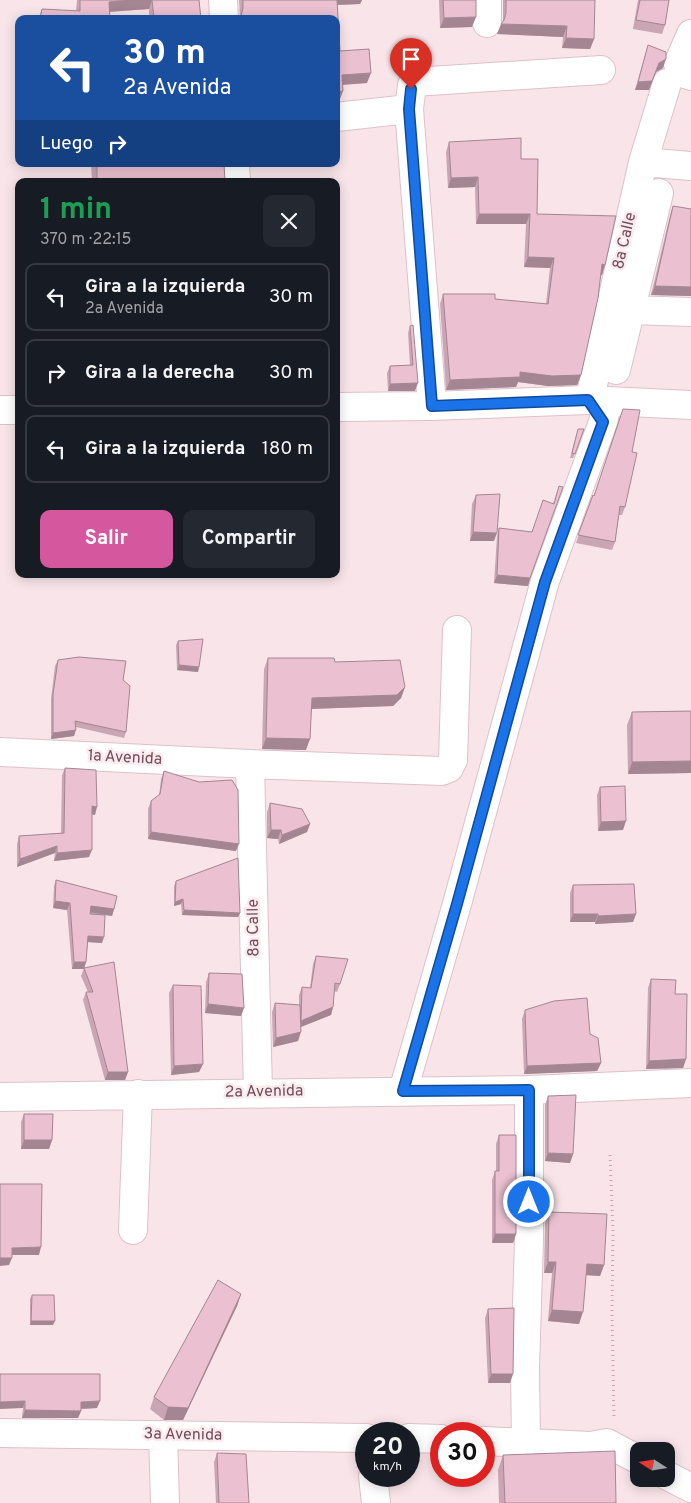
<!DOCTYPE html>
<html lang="es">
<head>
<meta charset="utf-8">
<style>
	:root { --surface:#171b24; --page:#242831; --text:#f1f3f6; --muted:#9ea1a6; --line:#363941; --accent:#d5589f }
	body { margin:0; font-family:Overpass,sans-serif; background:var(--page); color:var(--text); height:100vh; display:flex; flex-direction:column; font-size:19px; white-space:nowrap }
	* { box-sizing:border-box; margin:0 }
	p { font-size:16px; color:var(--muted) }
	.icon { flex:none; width:28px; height:28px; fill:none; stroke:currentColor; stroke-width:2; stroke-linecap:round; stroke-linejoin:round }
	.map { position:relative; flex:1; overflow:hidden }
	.sheet { position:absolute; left:15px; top:178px; width:325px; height:400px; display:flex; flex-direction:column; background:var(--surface); border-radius:10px; box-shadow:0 2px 12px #0003 }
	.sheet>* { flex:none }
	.banner { position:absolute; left:15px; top:15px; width:325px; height:152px; border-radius:10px; box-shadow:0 2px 12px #0003; background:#1a4fa0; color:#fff; overflow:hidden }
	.needle { width:32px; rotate:282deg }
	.controls { position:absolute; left:630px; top:1442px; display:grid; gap:10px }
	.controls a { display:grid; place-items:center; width:45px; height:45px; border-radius:10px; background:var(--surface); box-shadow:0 2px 12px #0003; font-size:25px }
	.speed { position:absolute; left:355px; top:1422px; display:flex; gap:10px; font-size:25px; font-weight:700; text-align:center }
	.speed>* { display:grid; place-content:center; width:65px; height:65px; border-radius:50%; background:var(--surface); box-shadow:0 2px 12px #0003; line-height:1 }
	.speed small { font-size:12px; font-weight:400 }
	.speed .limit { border:8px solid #d22; background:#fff; color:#111 }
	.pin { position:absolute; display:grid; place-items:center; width:42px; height:42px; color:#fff; margin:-51px -21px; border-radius:50% 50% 50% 0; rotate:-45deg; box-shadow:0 0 5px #0007 }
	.pin .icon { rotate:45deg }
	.me { position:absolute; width:55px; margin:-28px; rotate:0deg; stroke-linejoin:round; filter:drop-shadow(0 0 4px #0008) }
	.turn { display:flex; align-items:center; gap:18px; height:105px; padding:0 25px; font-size:22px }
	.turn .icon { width:65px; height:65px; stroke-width:2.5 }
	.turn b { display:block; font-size:35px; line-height:42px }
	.then { display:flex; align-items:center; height:48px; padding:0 25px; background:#0003; gap:10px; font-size:19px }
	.round { display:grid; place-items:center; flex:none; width:52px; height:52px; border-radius:10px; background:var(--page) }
	.overview { display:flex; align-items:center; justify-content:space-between; height:85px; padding:0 25px }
	h1 { font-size:30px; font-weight:700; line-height:38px; color:#1e9e55 }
	.action { display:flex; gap:10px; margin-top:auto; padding:10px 25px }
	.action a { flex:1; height:58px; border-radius:10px; background:var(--accent); color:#fff; font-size:20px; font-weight:700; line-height:58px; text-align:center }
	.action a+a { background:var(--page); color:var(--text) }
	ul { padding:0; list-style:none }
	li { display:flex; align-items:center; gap:15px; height:68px; margin:0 10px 8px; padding:0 15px; border:2px solid var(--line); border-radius:10px }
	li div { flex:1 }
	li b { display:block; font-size:19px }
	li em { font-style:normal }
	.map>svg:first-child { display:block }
</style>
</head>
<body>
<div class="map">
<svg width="691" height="1503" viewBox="0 0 691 1503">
	<rect width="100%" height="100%" fill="#f9e5e9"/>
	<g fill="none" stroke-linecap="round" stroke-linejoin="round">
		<defs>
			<path id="minor" d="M223 0 224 19
				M487 0V23
				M691 34 678 64 682 73 691 76
				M336 117 409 109
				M643 162 691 166
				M235 164 236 181
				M630 310 691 312
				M616 370 659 193
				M588 400 591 394 643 162 667 83
				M432 406 409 109 412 85 414 82 601 70
				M336 407 432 406 588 400
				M0 410H19
				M0 752 250 764 442 771 449 768 453 760 457 630
				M250 764 258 1092
				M403 1091 457 904 545 581 603 422 608 401 691 405
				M0 1097 529 1090 691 1083
				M133 1230 138 1094
				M0 1433 366 1438
				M163 1435 165 1503
				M409 1438 441 1439
				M484 1441 590 1446 607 1443 639 1460
				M526 1443 525 1368 529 1240V1090
				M666 1475 691 1488
				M373 1476 376 1503"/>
		</defs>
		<use href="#minor" stroke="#ddc1ca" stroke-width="30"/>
		<path stroke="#d0a3b5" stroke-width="3" stroke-dasharray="1 4" stroke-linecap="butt" d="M610 1155 613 1231 612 1311 614 1418"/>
		<use href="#minor" stroke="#fff" stroke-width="28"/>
	</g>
	<path fill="#caa5b4" d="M77 0H199L201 19H149V9L109 12 110 19H38L42 9 76 11Z
		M239 0H362L360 4 337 5 340 51 367 83 342 85 343 91 339 101 336 102V19L240 18Z
		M439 0H476L472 27 440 28Z
		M503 0H588L594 39 590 49 562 48 563 37 497 34 503 22Z
		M638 0H669L665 25 662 34 633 29Z
		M648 45 663 68 656 72 649 90H635Z
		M449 142 521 159 537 214 605 265 602 275H601L581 375 577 385 548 386 518 382 516 387 446 390 440 304 443 294 546 304 550 268 524 267 526 224H476L475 187 448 188 446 152Z
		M91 164H224L225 181H92Z
		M673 206 691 209V296L651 295 670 215Z
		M410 326 415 391H388L387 373 390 366 410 365 408 333Z
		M578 429H584L573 458H570Z
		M632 452 625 507 622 515H619L615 542 612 550 576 543 593 495 594 496Z
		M559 486 528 586 494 583 497 536 499 528 532 532 553 503Z
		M476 495 494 541H470L472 504Z
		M178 641 199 667 198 672 177 670 176 645Z
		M268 658 335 662 405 687 401 698 393 706 311 709 306 750 262 749 264 669Z
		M58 660 123 680 126 732 124 738 76 727 74 736 51 739V699L55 666Z
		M691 711V773L628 774 627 725 632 712Z
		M65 768 95 815 92 814 89 857 54 861 55 853 17 867V844L19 836 61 833 62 775Z
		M164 771 236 851 148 839V809L151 801 159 796 161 779Z
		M600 787 623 830 598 831 597 795Z
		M270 803 310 824 307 832 279 844 278 839 267 838V812Z
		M56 880 114 909 112 916 104 915 102 943 88 942 86 962 84 969H72L67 910 53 908 54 886Z
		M176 881 240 913 238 917 182 915 181 904 174 906V886Z
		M573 885 636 914 633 922 595 924V922H570V893Z
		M316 956 340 984 337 992 334 991 333 1007 331 1015 301 1027 298 1041 273 1047 272 1012 275 1003 299 1005V995L302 987 310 988 313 964Z
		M84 968 128 1072 125 1080H105L83 1000 86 992H88L81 976Z
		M209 973 241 1016 205 1013 206 982Z
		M651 979 675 994 686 1059 683 1068 646 1069 648 988Z
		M173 985 203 1064 199 1072 171 1075 169 993Z
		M525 1010 590 1034 601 1063 597 1071 524 1074 522 1019Z
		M548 1096 573 1154 570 1163 545 1161V1105Z
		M24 1114 52 1140 49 1149H21V1122Z
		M499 1135 516 1234 513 1243H492V1180L495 1171H496V1144Z
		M549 1212 604 1265 600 1276 586 1275 579 1324 548 1321 552 1273H544L545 1223Z
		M241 1294 237 1306 183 1420H164L150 1409 154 1397Z
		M32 1295 53 1325H30V1299Z
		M488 1309 510 1383H488L485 1318Z
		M0 1374 97 1408 81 1409V1411L78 1418H22L23 1408Z
		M217 1453 249 1503H216L214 1462Z
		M503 1455 616 1503H499L498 1470Z"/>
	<path fill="#a48692" d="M132 0H152L149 9 105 12 109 2Z
		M335 0H362L360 4 333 5Z
		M476 17 472 27 440 28 444 18Z
		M501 24 567 26 563 37 497 34Z
		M566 38 594 39 590 49 562 48Z
		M666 59 663 68 656 72 649 90H635L638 82 659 63Z
		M371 73 367 83 338 85 342 75Z
		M343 91 339 101 336 102V92Z
		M478 177 475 187 448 188 451 178Z
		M479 214H530L526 224H476Z
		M528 257 554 258 550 268 524 267Z
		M602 264 605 265 602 275 599 274Z
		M655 286 691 287V296L651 295Z
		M520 372 581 375 577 385 548 386 518 382 516 387 446 390 450 380Z
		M418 383 415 391H388L390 384Z
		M473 532 497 533 494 541H470Z
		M497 575 530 578 528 586 494 583Z
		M179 665 199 667 198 672 177 670Z
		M405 687 401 698 393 706 308 709 312 698Z
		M76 730 74 736 51 739 53 733Z
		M266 738 310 739 306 750 262 749Z
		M691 761V773L628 774 632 762Z
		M92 806 97 807 95 815 90 814Z
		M626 821 623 830 598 831 601 822Z
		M310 824 307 832 279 844 282 835Z
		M271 830H281L278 839 267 838Z
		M151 832 239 844 236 851 148 839Z
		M57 846 55 853 17 867 20 859Z
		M92 850 89 857 54 861 57 853Z
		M183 899 181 904 174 906 175 902Z
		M55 901 70 903 67 910 53 908Z
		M91 906 114 909 112 916 88 912Z
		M184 910 240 913 238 917 182 915Z
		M573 914H598L595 922H570Z
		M636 914 633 922 595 924 598 916Z
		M88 936 104 937 102 943 86 942Z
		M74 962H86L84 969H72Z
		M208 1004 244 1008 241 1016 205 1013Z
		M333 1007 331 1015 298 1028 300 1021Z
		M301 1032 298 1041 273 1047 276 1038Z
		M686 1059 683 1068 646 1069 649 1061Z
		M601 1063 597 1071 524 1074 527 1066Z
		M203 1064 199 1072 171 1075 174 1066Z
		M108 1072H128L125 1080H105Z
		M24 1140H52L49 1149H21Z
		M548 1153 573 1154 570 1163 545 1161Z
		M495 1234H516L513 1243H492Z
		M41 1247 39 1255H9L12 1248Z
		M0 1258H12L9 1265 0 1266Z
		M548 1262H556L552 1273H544Z
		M587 1264 604 1265 600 1276 583 1275Z
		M241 1294 237 1306 183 1420H164L168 1407Z
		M552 1310 583 1312 579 1324 548 1321Z
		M31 1321H55L53 1325H30Z
		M491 1374H513L510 1383H488Z
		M25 1401 23 1408 0 1409V1402Z
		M100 1401 97 1408 78 1409 81 1402Z
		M25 1410 81 1411 78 1418H22Z"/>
	<path fill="#ebc0d1" stroke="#a48692" d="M80 0H132L109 2 110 19H40L42 9 80 11Z
		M152 0H199L201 19H154Z
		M243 0H337L340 51 369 49 371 73 342 75 343 91 336 92V19H239L241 16 243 8Z
		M443 0H476V17L444 18Z
		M506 0H595L594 39 566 38 567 26 501 24 504 20 506 13Z
		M640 0H669L665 25 636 20Z
		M648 45 666 52V59L659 63 652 81 638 82Z
		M521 138V159H538L537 214 616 216 605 265 602 264 598 298 581 375 552 376 520 372V377L450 380 443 294H495V299L548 304 554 258 528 257 530 214H479L478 177 451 178 449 142Z
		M97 164H224L225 181H97Z
		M673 206 691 209V287L655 286Z
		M413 325 418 383 390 384V366L413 365 410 326Z
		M623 409 640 410 632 452 637 453 625 507 620 506 615 542 578 535 593 495 594 496Z
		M578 429H584L575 454 572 453Z
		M559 486 563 487 530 578 497 575 499 528 532 532 543 500 554 504Z
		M500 494 497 533 473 532 476 495Z
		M203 639 199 667 179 665 178 641Z
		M79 657 126 661 123 680 130 686 126 732 75 721 76 730 53 733V694L58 660Z
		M268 658H334L335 662 400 660 405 687 397 695 312 698 310 739 266 738Z
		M691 711V761L632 762V712Z
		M65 768 96 770 97 807 92 806V850L57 853V846L20 859 19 836 64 833Z
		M164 771 199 782 232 780 238 790 239 844 151 832V801L160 794Z
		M625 786 626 821 601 822 600 787Z
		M270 803 302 809 310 824 282 835 281 830H271Z
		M238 858 240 913 184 910 183 899 175 902 176 881Z
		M56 880 117 896 114 909 91 906 90 914 105 915 104 937 88 936 86 962H74L70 903 55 901Z
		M634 884 636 914 598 916V914H573V885Z
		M316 956 348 959 340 984 335 983 333 1007 301 1021 302 987 311 988Z
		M114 962 128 1072H108L86 992H93L84 968Z
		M209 973 242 974 244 1008 208 1004Z
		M651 979 676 980 675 994H687L686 1059 649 1061Z
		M173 985 201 986 203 1064 174 1066Z
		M587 998 590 1034 598 1038 601 1063 527 1066 525 1010 554 1001Z
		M275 1003 300 1005 301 1032 276 1038Z
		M576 1095 573 1154 548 1153V1096Z
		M24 1114H53L52 1140H24Z
		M499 1135H516V1234H495V1171H499Z
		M0 1184H42L41 1247 12 1248V1258H0Z
		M549 1212 607 1214 604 1265 587 1264 583 1312 552 1310 556 1262H548Z
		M218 1280 241 1294 188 1408 168 1407 154 1397Z
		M32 1295H54L55 1321H31Z
		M514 1308 513 1374H491L488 1309Z
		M0 1374H100V1401L81 1402V1411L25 1410V1401L0 1402Z
		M615 1451 616 1503H505L503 1455Z
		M217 1453 246 1454 249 1503H219Z"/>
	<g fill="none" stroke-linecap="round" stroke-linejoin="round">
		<defs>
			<path id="route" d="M411 89 409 109 432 406 588 400 603 422 545 582 457 904 403 1091 529 1090V1202"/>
		</defs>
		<use href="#route" stroke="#114b97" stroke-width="12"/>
		<use href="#route" stroke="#1a73e8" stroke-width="9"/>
	</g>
	<g text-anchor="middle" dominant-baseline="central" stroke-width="5" stroke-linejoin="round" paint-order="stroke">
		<g font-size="16" fill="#6f4d5c" stroke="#fdeaee">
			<text transform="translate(625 241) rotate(-77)">8a Calle</text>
			<text transform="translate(125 758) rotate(3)">1a Avenida</text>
			<text transform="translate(254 928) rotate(-91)">8a Calle</text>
			<text transform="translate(264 1092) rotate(-1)">2a Avenida</text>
			<text transform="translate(183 1435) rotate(1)">3a Avenida</text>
		</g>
	</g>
</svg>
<div class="controls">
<a><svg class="needle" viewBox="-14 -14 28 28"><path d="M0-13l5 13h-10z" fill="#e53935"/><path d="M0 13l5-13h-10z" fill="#9ea1a6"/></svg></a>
</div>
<div class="speed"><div>20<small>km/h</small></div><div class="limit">30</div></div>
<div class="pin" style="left:411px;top:89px;background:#d93025"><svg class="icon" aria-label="arrive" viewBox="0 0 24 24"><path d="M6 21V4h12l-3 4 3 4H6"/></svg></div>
<svg class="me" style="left:529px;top:1202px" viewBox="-20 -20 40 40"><circle r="17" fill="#1a73e8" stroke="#fff" stroke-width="3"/><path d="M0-11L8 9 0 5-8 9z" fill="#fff"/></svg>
<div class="banner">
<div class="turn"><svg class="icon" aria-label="left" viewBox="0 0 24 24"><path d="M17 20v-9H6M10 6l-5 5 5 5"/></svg><div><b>30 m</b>2a Avenida</div></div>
<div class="then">Luego<svg class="icon" aria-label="right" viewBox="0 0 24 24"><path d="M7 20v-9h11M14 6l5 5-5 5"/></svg></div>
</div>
<section class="sheet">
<div class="overview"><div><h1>1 min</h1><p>370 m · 22:15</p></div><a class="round"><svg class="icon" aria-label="close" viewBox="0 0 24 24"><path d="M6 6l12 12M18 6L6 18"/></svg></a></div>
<ul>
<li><svg class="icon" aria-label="left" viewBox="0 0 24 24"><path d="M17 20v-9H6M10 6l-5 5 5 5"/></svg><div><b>Gira a la izquierda</b><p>2a Avenida</p></div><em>30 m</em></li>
<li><svg class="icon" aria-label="right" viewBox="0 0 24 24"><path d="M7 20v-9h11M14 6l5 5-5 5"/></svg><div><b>Gira a la derecha</b></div><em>30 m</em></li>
<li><svg class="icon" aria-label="left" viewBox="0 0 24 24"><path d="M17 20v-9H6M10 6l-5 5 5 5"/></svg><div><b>Gira a la izquierda</b></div><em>180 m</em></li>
</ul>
<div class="action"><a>Salir</a><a>Compartir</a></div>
</section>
</div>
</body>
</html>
